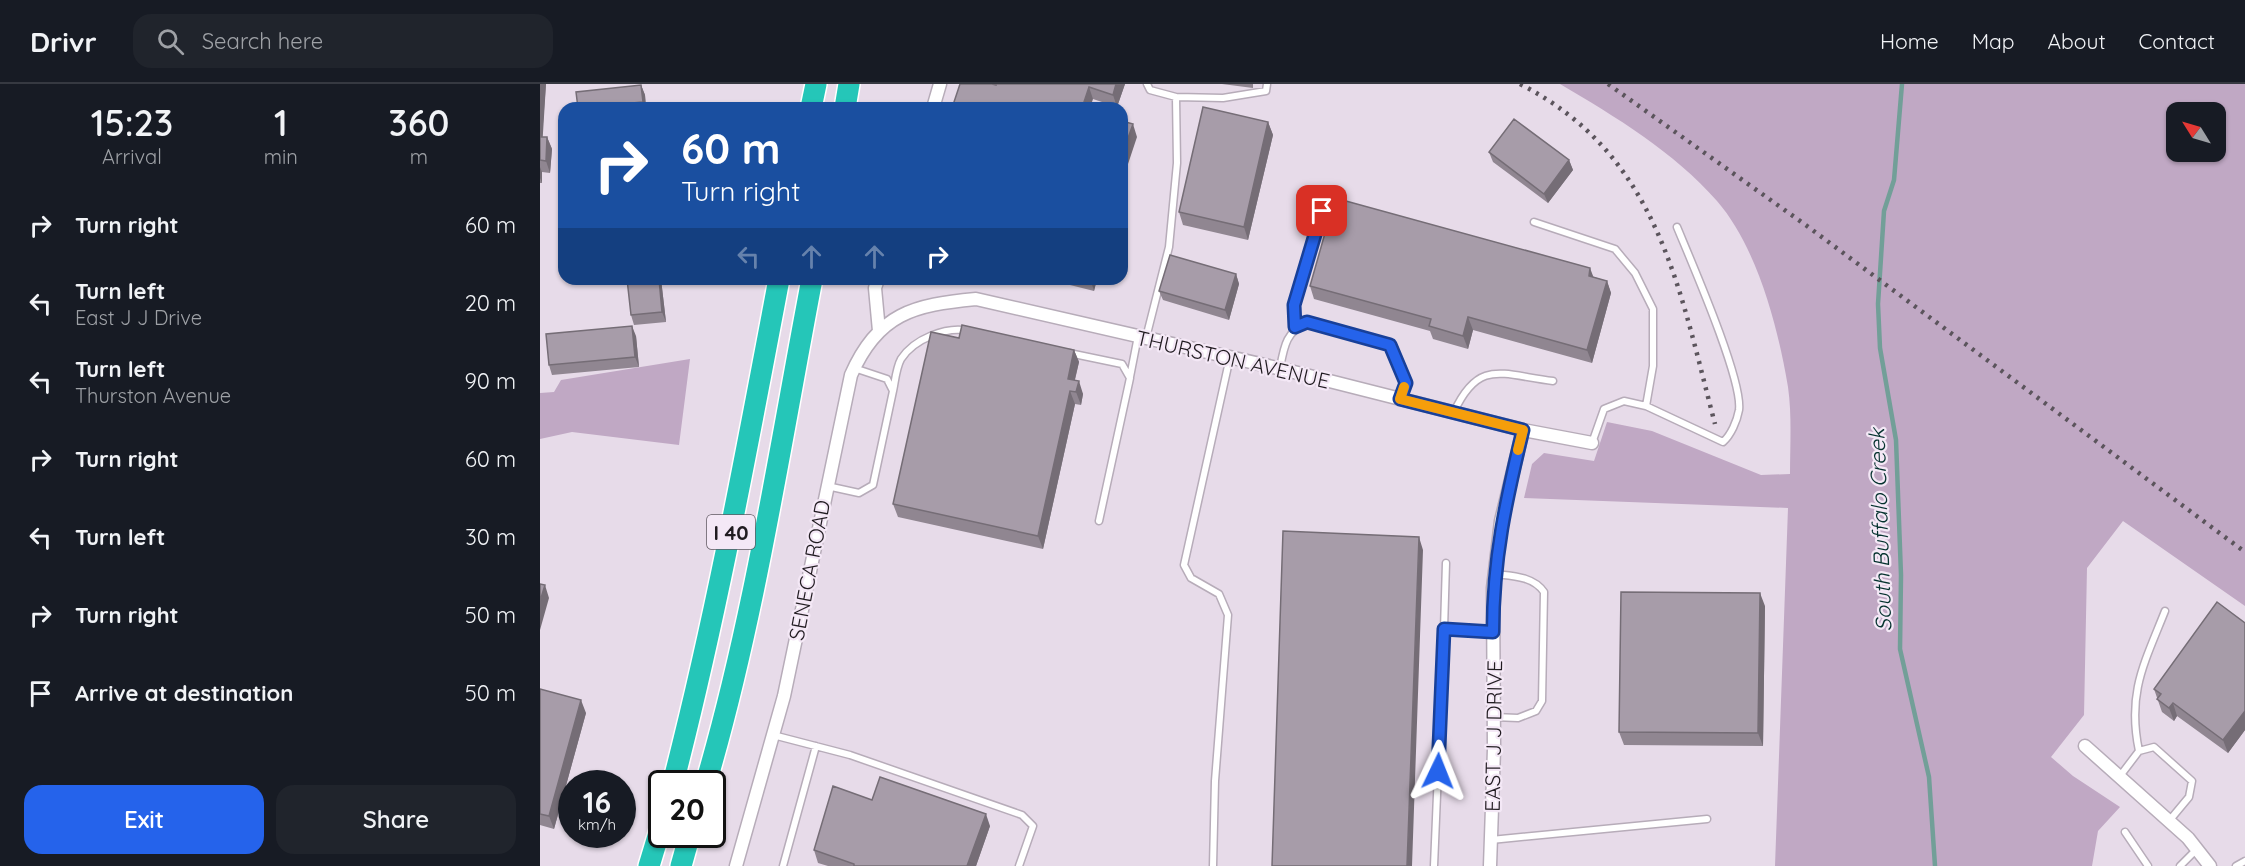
<!DOCTYPE html>
<html lang="en">
<head>
<meta charset="utf-8">
<style>
	:root { --surface:#171b24; --page:#20242c; --text:#f1f3f6; --muted:#9ea1a6; --line:#363941; --accent:#2563eb }
	body { margin:0; font-family:Quicksand,sans-serif; background:var(--page); color:var(--text); height:100vh; display:flex; flex-direction:column; font-size:22px; white-space:nowrap }
	* { box-sizing:border-box; margin:0 }
	p { font-size:20px; color:var(--muted) }
	.icon { flex:none; width:33px; height:33px; fill:none; stroke:currentColor; stroke-width:2; stroke-linecap:round; stroke-linejoin:round }
	.map { position:relative; flex:1; overflow:hidden }
	.details { display:flex; flex-direction:column; background:var(--surface); width:540px }
	.details>* { flex:none }
	.guide { position:absolute; left:18px; top:18px; width:570px; height:183px; border-radius:18px; box-shadow:0 2px 4px #0004; background:#1a4fa0; color:#fff; overflow:hidden }
	.needle { width:39px; rotate:307deg }
	.tools { position:absolute; left:1626px; top:18px; display:grid; gap:12px }
	.tools a { display:grid; place-items:center; width:60px; height:60px; border-radius:12px; background:var(--surface); box-shadow:0 2px 4px #0004; font-size:30px }
	.speed { position:absolute; left:18px; top:686px; display:flex; gap:12px; font-size:30px; font-weight:700; text-align:center }
	.speed>* { display:grid; place-content:center; width:78px; height:78px; border-radius:50%; background:var(--surface); box-shadow:0 2px 4px #0004; line-height:1 }
	.speed small { font-size:15px; font-weight:400 }
	.speed .limit { border:3px solid #111; border-radius:9px; background:#fff; color:#111 }
	.pin { position:absolute; display:grid; place-items:center; width:51px; height:51px; color:#fff; margin:-26px; border-radius:12px; box-shadow:0 3px 9px #0006 }
	.me { position:absolute; width:66px; margin:-33px; rotate:2deg; stroke-linejoin:round; filter:drop-shadow(0 0 4px #0008) }
	.turn { display:flex; align-items:center; gap:21px; height:126px; padding:0 24px; font-size:27px }
	.turn .icon { width:78px; height:78px; stroke-width:2.5 }
	.turn b { display:block; font-size:42px; line-height:51px }
	.lanes { display:flex; align-items:center; height:57px; padding:0 24px; background:#0003; justify-content:center; gap:30px; direction:ltr }
	.lanes .off { opacity:.35 }
	.eta { display:flex; justify-content:space-evenly; align-items:center; height:102px; text-align:center }
	.eta b { font-size:36px; font-weight:600; line-height:42px }
	.primary-button { display:flex; gap:12px; margin-top:auto; padding:12px 24px }
	.primary-button a { flex:1; height:69px; border-radius:18px; background:var(--accent); color:#fff; font-size:24px; font-weight:600; line-height:69px; text-align:center }
	.primary-button a+a { background:var(--page); color:var(--text) }
	ul { padding:0; list-style:none }
	li { display:flex; align-items:center; gap:18px; height:78px; padding:0 24px }
	li div { flex:1 }
	li b { display:block; font-size:22px }
	li em { font-style:normal }
	header { display:flex; align-items:center; gap:36px; box-sizing:border-box; height:84px; padding:0 30px; background:var(--surface); border-bottom:2px solid var(--line) }
	header strong { font-size:28px }
	nav { display:flex; gap:33px; margin-inline-start:auto; font-size:21px }
	.search { width:420px; height:54px; background:var(--page); display:flex; align-items:center; gap:15px; box-sizing:border-box; padding:0 21px; border-radius:18px; color:var(--muted); font-size:22px }
	main { display:flex; flex:1; min-height:0 }
	.map>svg:first-child { display:block }
</style>
</head>
<body>
<header>
<strong>Drivr</strong>
<div class="search"><svg class="icon" aria-label="search" viewBox="0 0 24 24"><circle cx="10" cy="10" r="6"/><path d="M15 15l6 6"/></svg>Search here</div>
<nav><a>Home</a><a>Map</a><a>About</a><a>Contact</a></nav>
</header>
<main>
<section class="details">
<div class="eta">
<div><b>15:23</b><p>Arrival</p></div>
<div><b>1</b><p>min</p></div>
<div><b>360</b><p>m</p></div>
</div>
<ul>
<li><svg class="icon" aria-label="right" viewBox="0 0 24 24"><path d="M7 20v-9h11M14 6l5 5-5 5"/></svg><div><b>Turn right</b></div><em>60 m</em></li>
<li><svg class="icon" aria-label="left" viewBox="0 0 24 24"><path d="M17 20v-9H6M10 6l-5 5 5 5"/></svg><div><b>Turn left</b><p>East J J Drive</p></div><em>20 m</em></li>
<li><svg class="icon" aria-label="left" viewBox="0 0 24 24"><path d="M17 20v-9H6M10 6l-5 5 5 5"/></svg><div><b>Turn left</b><p>Thurston Avenue</p></div><em>90 m</em></li>
<li><svg class="icon" aria-label="right" viewBox="0 0 24 24"><path d="M7 20v-9h11M14 6l5 5-5 5"/></svg><div><b>Turn right</b></div><em>60 m</em></li>
<li><svg class="icon" aria-label="left" viewBox="0 0 24 24"><path d="M17 20v-9H6M10 6l-5 5 5 5"/></svg><div><b>Turn left</b></div><em>30 m</em></li>
<li><svg class="icon" aria-label="right" viewBox="0 0 24 24"><path d="M7 20v-9h11M14 6l5 5-5 5"/></svg><div><b>Turn right</b></div><em>50 m</em></li>
<li><svg class="icon" aria-label="arrive" viewBox="0 0 24 24"><path d="M6 21V4h12l-3 4 3 4H6"/></svg><div><b>Arrive at destination</b></div><em>50 m</em></li>
</ul>
<div class="primary-button"><a>Exit</a><a>Share</a></div>
</section>
<div class="map">
<svg width="1705" height="782" viewBox="0 0 1705 782">
	<rect width="100%" height="100%" fill="#e7dbe9"/>
	<path fill="#c0a8c4" fill-rule="evenodd" d="M1020 0H1705V522L1583 437 1547 484 1544 631 1511 673 1533 692 1580 723 1558 747 1552 782H1235L1248 424 984 414 992 380 1004 369 1054 377 1067 338 1112 347 1221 391 1250 390C1250 362 1252 331 1248 303 1238 243 1217 163 1177 117 1134 68 1076 33 1020 0ZM1636 28H1676V68H1636Z
		M150 275 139 361 32 348 0 355V309L14 308 21 296Z"/>
	<g fill="none" stroke-linecap="round" stroke-linejoin="round">
		<path stroke="#729f98" stroke-width="4.5" d="M1362 0 1354 96 1344 127 1338 220 1340 264 1356 356 1361 491 1360 565 1389 693 1395 782"/>
		<defs>
			<path id="lane" d="M636 13 683 14 726 7 727 0
				M994 138 1075 165 1095 189 1113 225V282L1106 322 1084 317 1064 325 1052 359
				M755 243 754 221 788 106
				M606 254 629 163 637 79 636 13 610 6 607 0
				M529 269 582 280 590 294 559 437
				M740 284C744 263 746 247 767 239L850 261 866 299 860 315
				M590 293 598 252
				M353 307C355 298 356 284 361 275 374 255 406 242 429 247
				M1106 322 1183 358C1191 351 1197 337 1199 326 1203 296 1151 177 1137 143
				M914 328C939 274 962 291 1013 297
				M287 402 319 409 333 401 353 307 347 295 314 284
				M904 545 906 479
				M954 633 978 634 996 627 1002 617 1004 508C993 492 972 492 955 490
				M233 651 310 671 482 731 493 742 479 782
				M1599 667C1587 609 1604 580 1625 527
				M1580 692 1599 667 1614 663 1652 697 1649 713 1629 737
				M1585 748 1608 782
				M951 756 1167 735
				M243 782 276 662
				M673 782 675 697 688 531 679 510 651 494 644 481 690 273
				M894 782 904 545 953 548
				M1640 782 1657 765
				M1696 782 1705 777"/>
			<path id="street" d="M393 24 400 0
				M338 195 335 204 339 247
				M1545 662 1648 754 1670 782
				M196 782 244 612 311 291C338 229 374 221 436 215L746 286 983 346 1052 359
				M950 782 954 665 953 504 961 437 983 346"/>
			<path id="highway" d="M271 24 276 0
				M305 24 309 0
				M133 699C176 533 207 364 239 195
				M166 699C214 536 240 362 272 195
				M109 782 122 739
				M141 782 150 750"/>
		</defs>
		<use href="#lane" stroke="#b7acb9" stroke-width="9"/>
		<use href="#street" stroke="#b7acb9" stroke-width="15"/>
		<use href="#highway" stroke="#fff" stroke-width="24"/>
		<use href="#lane" stroke="#fff" stroke-width="6"/>
		<use href="#street" stroke="#fff" stroke-width="12"/>
		<use href="#highway" stroke="#25c6b8" stroke-width="21"/>
		<path stroke="#5b545c" stroke-width="4.5" stroke-dasharray="3 6" stroke-linecap="butt" d="M980 0C1119 71 1139 204 1175 340
			M1068 0 1267 142 1705 468"/>
	</g>
	<path fill="#908691" d="M0 0H6L2 53H7L12 65 10 89 2 88V99H0Z
		M456 0H585L577 23 553 15 456 1Z
		M682 0H713V4Z
		M101 1 105 11 106 24H38Z
		M728 38 733 51 708 156 643 141 639 128Z
		M949 68 1029 76 1033 86 1008 119 953 78Z
		M696 190 699 200 689 236 623 216 619 207Z
		M1054 193 1067 197 1071 209 1052 279 933 246 928 265 893 255 890 247 774 215 770 202Z
		M121 195 126 238 94 241 91 231Z
		M521 195H557L554 207 522 199Z
		M96 252 99 283 12 291 9 281Z
		M419 254 534 266 539 278 535 296 543 310 541 321 535 320 503 465 358 433 353 420Z
		M1225 522 1223 662 1084 661 1079 648Z
		M1705 539V646L1688 669 1637 632 1634 637 1622 628 1614 605Z
		M0 605 46 629 14 745 0 741Z
		M332 716 450 742 436 782H288L278 779 274 766Z"/>
	<path fill="#756d76" d="M0 0H6L2 65 0 60Z
		M576 0H585L577 23 573 11Z
		M101 1 105 11 106 24H105L103 18Z
		M549 3 553 15 550 24H542Z
		M728 38 733 51 708 156 704 143Z
		M593 40 597 53 585 89 582 82V71Z
		M7 53 12 65 10 89 6 77Z
		M1029 76 1033 86 1008 119 1004 110Z
		M0 83 2 88V99L0 94Z
		M1050 184 1055 197 1049 192Z
		M696 190 699 200 689 236 685 226Z
		M119 195H121L126 238 122 228Z
		M551 195H557L554 207 551 197Z
		M1067 197 1071 209 1052 279 1047 266Z
		M928 233 933 246 928 265 923 252Z
		M92 242 96 252 99 283 95 273Z
		M534 266 539 278 532 307 528 295Z
		M539 297 543 310 541 321 536 308Z
		M530 307 535 320 503 465 498 452Z
		M879 453 883 466 872 782H867Z
		M5 501 9 514 0 546V517Z
		M1220 509 1225 522 1223 662 1218 649Z
		M41 616 46 629 14 745 9 732Z
		M1633 619 1637 632 1634 637 1629 624Z
		M1705 627V646L1688 669 1683 656Z
		M446 730 450 742 436 782H427Z"/>
	<path fill="#a79ca9" stroke="#756d76" stroke-width="1.5" d="M420 0H452L456 1V0H576L573 11 549 3 542 24H412Z
		M101 1 103 18 38 24 36 8Z
		M663 23 728 38 704 143 639 128Z
		M974 35 1029 76 1004 110 949 68Z
		M582 37 593 40 582 71Z
		M0 53H7L6 77 0 76Z
		M795 114 1050 184 1049 192 1067 197 1047 266 928 233 923 252 889 242 891 235 770 202Z
		M630 171 696 190 685 226 619 207Z
		M87 195H119L122 228 91 231Z
		M422 241 534 266 528 295 539 297 536 308 530 307 498 452 353 420 391 248 419 254Z
		M92 242 95 273 9 281 6 250Z
		M743 447 879 453 867 782H732Z
		M0 500 5 501 0 517Z
		M1081 508 1220 509 1218 649 1079 648Z
		M1677 518 1705 539V627L1683 656 1633 619 1629 624 1617 615 1621 610 1614 605Z
		M0 605 41 616 9 732 0 730Z
		M340 693 446 730 427 782H314V780L274 766 293 702 332 716Z"/>
	<g fill="none" stroke-linecap="round" stroke-linejoin="round">
		<defs>
			<path id="route" d="M782 127 754 221 755 243 767 238 850 261 866 299 860 315 983 346C966 416 953 475 953 548L904 545 898 687"/>
		</defs>
		<use href="#route" stroke="#184099" stroke-width="15"/>
		<use href="#route" stroke="#2563eb" stroke-width="10"/>
		<path stroke="#f59e0b" stroke-width="10" d="M864 303 860 315 983 346 978 366"/>
	</g>
	<g text-anchor="middle" dominant-baseline="central" stroke-width="4.5" stroke-linejoin="round" paint-order="stroke">
		<rect fill="#f4e8f6" stroke="#605961" stroke-width="1.5" x="167" y="431" width="48" height="34" rx="4.5"/>
		<g font-size="20" font-weight="bold" fill="#211c21">
			<text x="191" y="448">I 40</text>
		</g>
		<g font-size="21" fill="#211c21" stroke="#f4e8f6">
			<text transform="translate(693 275) rotate(13)">THURSTON AVENUE</text>
			<text transform="translate(269 486) rotate(-79)">SENECA ROAD</text>
			<text transform="translate(953 652) rotate(-89)">EAST J J DRIVE</text>
		</g>
		<g font-size="22" font-style="italic" fill="#04322e" stroke="#f4e8f6">
			<text transform="translate(1340 446) rotate(-92)">South Buffalo Creek</text>
		</g>
	</g>
</svg>
<div class="tools">
<a><svg class="needle" viewBox="-14 -14 28 28"><path d="M0-13l5 13h-10z" fill="#e53935"/><path d="M0 13l5-13h-10z" fill="#9ea1a6"/></svg></a>
</div>
<div class="speed"><div>16<small>km/h</small></div><div class="limit">20</div></div>
<div class="pin" style="left:782px;top:127px;background:#d93025"><svg class="icon" aria-label="arrive" viewBox="0 0 24 24"><path d="M6 21V4h12l-3 4 3 4H6"/></svg></div>
<svg class="me" style="left:898px;top:687px" viewBox="-20 -20 40 40"><path d="M0-17L14 15 0 8-14 15z" fill="#2563eb" stroke="#fff" stroke-width="4"/></svg>
<div class="guide">
<div class="turn"><svg class="icon" aria-label="right" viewBox="0 0 24 24"><path d="M7 20v-9h11M14 6l5 5-5 5"/></svg><div><b>60 m</b>Turn right</div></div>
<div class="lanes"><svg class="icon off" aria-label="left" viewBox="0 0 24 24"><path d="M17 20v-9H6M10 6l-5 5 5 5"/></svg><svg class="icon off" aria-label="ahead" viewBox="0 0 24 24"><path d="M12 20V5M6 11l6-6 6 6"/></svg><svg class="icon off" aria-label="ahead" viewBox="0 0 24 24"><path d="M12 20V5M6 11l6-6 6 6"/></svg><svg class="icon" aria-label="right" viewBox="0 0 24 24"><path d="M7 20v-9h11M14 6l5 5-5 5"/></svg></div>
</div>
</div>
</main>
</body>
</html>
